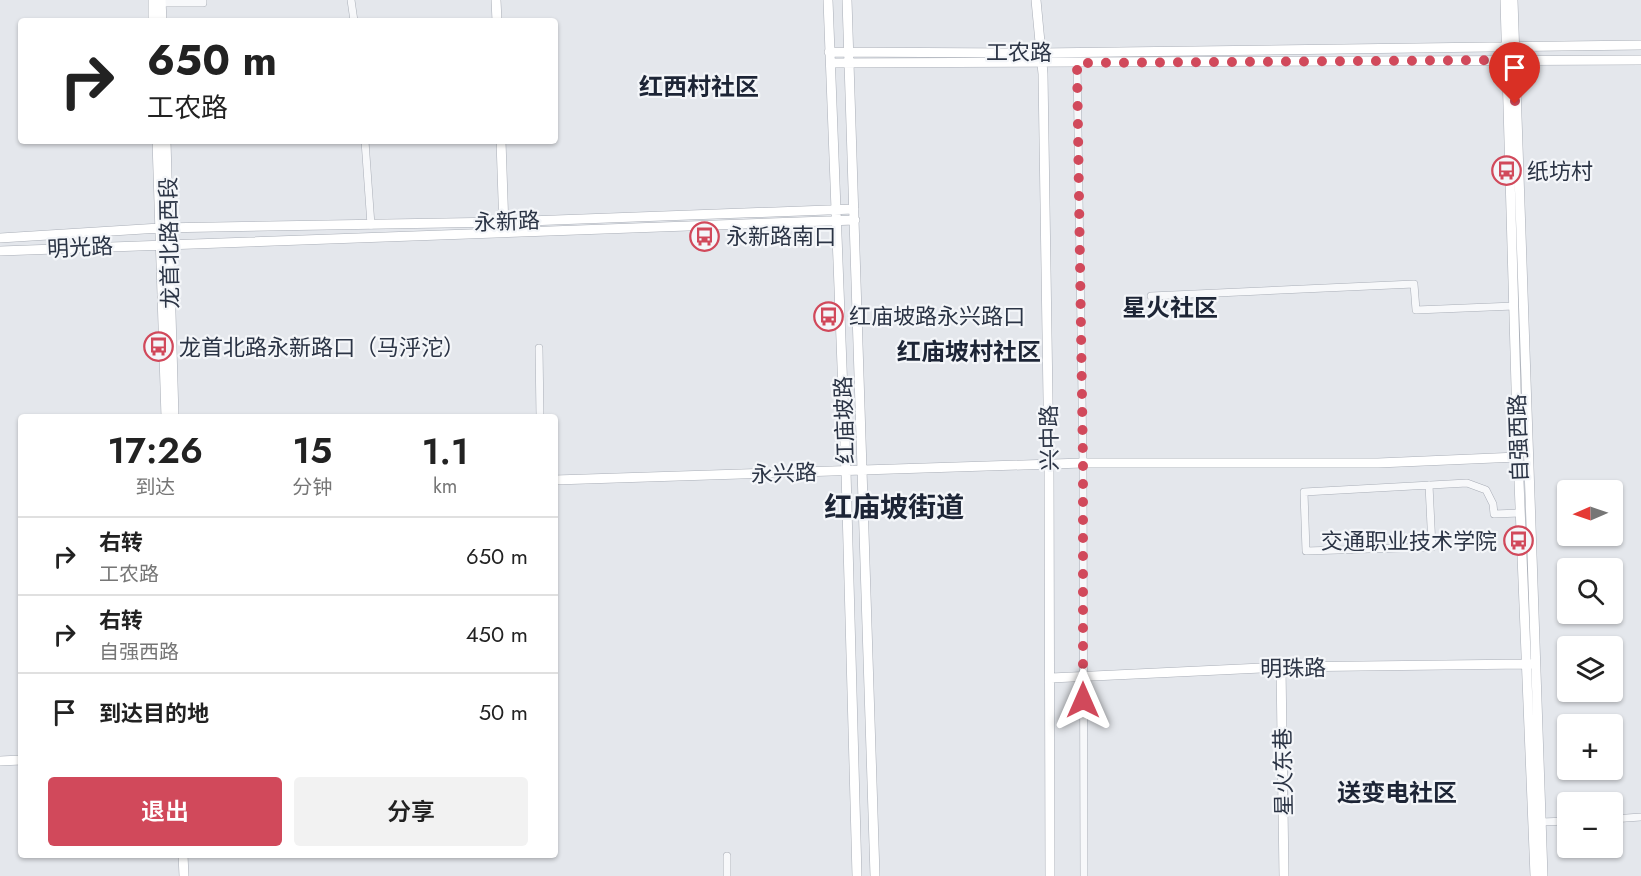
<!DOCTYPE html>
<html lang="zh">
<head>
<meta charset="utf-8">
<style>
	:root { --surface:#fff; --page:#f2f2f2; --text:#222; --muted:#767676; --line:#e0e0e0; --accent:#d1495b }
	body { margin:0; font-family:Jost,"Noto Sans SC",sans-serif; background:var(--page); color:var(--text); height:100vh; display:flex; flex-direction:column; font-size:22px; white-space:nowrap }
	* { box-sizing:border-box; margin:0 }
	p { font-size:20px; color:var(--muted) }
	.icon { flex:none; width:33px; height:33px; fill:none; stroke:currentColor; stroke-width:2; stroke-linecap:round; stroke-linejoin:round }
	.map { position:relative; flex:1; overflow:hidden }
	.panel { position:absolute; left:18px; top:414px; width:540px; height:444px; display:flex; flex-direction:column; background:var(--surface); border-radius:6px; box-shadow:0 2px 4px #0004 }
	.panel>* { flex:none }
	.hud { position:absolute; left:18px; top:18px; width:540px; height:126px; border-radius:6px; box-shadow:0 2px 4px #0004; background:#fff; color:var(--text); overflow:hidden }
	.needle { width:39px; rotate:268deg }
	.fabs { position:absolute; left:1557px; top:480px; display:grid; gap:12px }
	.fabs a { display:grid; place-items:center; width:66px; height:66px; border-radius:6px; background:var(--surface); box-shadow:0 2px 4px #0004; font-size:30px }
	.pin { position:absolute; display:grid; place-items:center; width:51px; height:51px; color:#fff; margin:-62px -26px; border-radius:50% 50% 50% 0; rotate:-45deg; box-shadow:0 0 6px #0007 }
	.pin .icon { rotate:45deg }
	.me { position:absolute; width:66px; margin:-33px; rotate:0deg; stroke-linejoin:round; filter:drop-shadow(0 0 4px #0008) }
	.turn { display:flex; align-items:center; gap:21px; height:126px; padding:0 30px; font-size:27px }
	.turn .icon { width:78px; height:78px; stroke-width:2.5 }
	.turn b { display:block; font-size:42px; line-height:51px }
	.eta { display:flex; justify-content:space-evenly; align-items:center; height:102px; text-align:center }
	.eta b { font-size:36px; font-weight:600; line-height:42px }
	.action { display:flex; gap:12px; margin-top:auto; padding:12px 30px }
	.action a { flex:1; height:69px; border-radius:6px; background:var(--accent); color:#fff; font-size:24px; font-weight:600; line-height:69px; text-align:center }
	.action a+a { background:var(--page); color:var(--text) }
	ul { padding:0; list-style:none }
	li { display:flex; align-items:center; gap:18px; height:78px; padding:0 30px; border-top:2px solid var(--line) }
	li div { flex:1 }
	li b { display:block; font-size:22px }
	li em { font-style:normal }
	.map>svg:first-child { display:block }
</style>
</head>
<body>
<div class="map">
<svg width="1641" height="876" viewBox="0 0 1641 876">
	<rect width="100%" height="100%" fill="#e4e7ec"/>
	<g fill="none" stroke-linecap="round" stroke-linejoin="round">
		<defs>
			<path id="street" d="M351 0 354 21
				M161 3H203V0
				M1077 63 1083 463 1084 876
				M365 141 371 225
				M1151 296 1414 284 1416 310 1514 306
				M539 348 540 417
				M1429 485 1432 547 1306 551 1304 492 1467 483 1486 490 1493 504 1494 514 1520 513
				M1612 819 1641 817
				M1541 822 1568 821
				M727 856V876"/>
			<path id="secondary" d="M153 0V21
				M161 0 162 21
				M496 0 497 21
				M828 0 846 471 857 876
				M847 0 875 876
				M1036 0 1043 74 1049 464 1050 876
				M1505 0 1518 457 1535 876
				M1513 0 1543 876
				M829 52 1040 53 1641 45
				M831 63 1641 60
				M157 141 166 417
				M166 141 174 417
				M501 141 504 228
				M0 238 160 228 504 222 854 209
				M0 251 855 220
				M555 480 1083 463H1378L1518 457
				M1281 667 1284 876
				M1051 678 1281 667 1531 664
				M0 761 21 760
				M183 855 184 876"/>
		</defs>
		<use href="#street" stroke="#a9aeb7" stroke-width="8"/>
		<use href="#secondary" stroke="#a9aeb7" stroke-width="10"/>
		<use href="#street" stroke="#f7f8fa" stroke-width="7"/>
		<use href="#secondary" stroke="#fff" stroke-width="9"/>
	</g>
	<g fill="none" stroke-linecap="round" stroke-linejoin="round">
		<path stroke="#d1495b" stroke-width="10" stroke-dasharray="0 18" d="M1083 700V463L1077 63 1515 60V104"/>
	</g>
	<defs>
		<symbol id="bus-ring" viewBox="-11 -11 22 22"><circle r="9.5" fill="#f4f6f9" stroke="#d1495b" stroke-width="1.5"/><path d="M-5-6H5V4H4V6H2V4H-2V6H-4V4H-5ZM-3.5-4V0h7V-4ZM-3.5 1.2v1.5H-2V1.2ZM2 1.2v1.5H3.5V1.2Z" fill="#d1495b"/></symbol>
	</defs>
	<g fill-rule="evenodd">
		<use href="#bus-ring" x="1490" y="154" width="33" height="33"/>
		<use href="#bus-ring" x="688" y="220" width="33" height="33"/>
		<use href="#bus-ring" x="812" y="300" width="33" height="33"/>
		<use href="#bus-ring" x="142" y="330" width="33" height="33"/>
		<use href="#bus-ring" x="1502" y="524" width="33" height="33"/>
	</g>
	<g text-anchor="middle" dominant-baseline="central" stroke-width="4.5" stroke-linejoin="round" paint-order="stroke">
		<g font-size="22" fill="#2b3445" stroke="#f4f6f9">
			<text x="1019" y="52">工农路</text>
			<text transform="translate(507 221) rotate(-2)">永新路</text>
			<text transform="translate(169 243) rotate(-91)">龙首北路西段</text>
			<text transform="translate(80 247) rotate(-3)">明光路</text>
			<text transform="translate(844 420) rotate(-92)">红庙坡路</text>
			<text transform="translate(1049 438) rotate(-91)">兴中路</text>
			<text transform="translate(1518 438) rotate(-92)">自强西路</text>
			<text transform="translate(784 473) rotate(-2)">永兴路</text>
			<text transform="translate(1293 668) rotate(-1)">明珠路</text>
			<text transform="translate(1283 772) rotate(-91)">星火东巷</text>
		</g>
		<g font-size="22" fill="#2b3445" stroke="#f4f6f9" text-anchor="start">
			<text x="1527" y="171">纸坊村</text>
			<text x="726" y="236">永新路南口</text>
			<text x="849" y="316">红庙坡路永兴路口</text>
			<text x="179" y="347">龙首北路永新路口（马泘沱）</text>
			<text x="1497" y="541" text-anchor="end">交通职业技术学院</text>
		</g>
		<g font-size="24" font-weight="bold" fill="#1d2536" stroke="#f4f6f9">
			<text x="699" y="86">红西村社区</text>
			<text x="1170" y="307">星火社区</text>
			<text x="969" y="351">红庙坡村社区</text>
			<text x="1397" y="792">送变电社区</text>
		</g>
		<g font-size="28" font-weight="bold" fill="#1d2536" stroke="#f4f6f9">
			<text x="894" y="507">红庙坡街道</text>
		</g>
	</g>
</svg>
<div class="fabs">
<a><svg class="needle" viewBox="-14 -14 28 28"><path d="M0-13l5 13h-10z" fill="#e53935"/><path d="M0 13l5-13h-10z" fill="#767676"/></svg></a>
<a><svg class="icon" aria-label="search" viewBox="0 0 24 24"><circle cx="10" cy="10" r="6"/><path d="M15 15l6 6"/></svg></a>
<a><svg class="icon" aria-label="layers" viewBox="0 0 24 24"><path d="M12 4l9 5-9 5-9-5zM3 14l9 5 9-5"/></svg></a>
<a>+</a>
<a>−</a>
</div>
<div class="pin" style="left:1515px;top:104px;background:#d93025"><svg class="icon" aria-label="arrive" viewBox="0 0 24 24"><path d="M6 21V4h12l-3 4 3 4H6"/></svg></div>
<svg class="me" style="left:1083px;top:700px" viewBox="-20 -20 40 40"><path d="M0-17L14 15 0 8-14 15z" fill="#d1495b" stroke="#fff" stroke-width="4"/></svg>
<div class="hud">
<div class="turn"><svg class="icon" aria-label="right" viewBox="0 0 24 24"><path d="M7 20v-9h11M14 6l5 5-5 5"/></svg><div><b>650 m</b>工农路</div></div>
</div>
<section class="panel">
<div class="eta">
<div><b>17:26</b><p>到达</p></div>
<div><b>15</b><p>分钟</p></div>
<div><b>1.1</b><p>km</p></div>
</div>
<ul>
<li><svg class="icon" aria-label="right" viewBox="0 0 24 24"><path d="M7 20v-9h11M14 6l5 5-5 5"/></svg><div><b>右转</b><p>工农路</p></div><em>650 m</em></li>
<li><svg class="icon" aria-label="right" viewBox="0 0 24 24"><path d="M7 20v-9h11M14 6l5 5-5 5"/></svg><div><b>右转</b><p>自强西路</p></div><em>450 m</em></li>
<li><svg class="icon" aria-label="arrive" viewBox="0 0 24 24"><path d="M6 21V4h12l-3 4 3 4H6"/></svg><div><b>到达目的地</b></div><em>50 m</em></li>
</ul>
<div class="action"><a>退出</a><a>分享</a></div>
</section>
</div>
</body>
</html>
